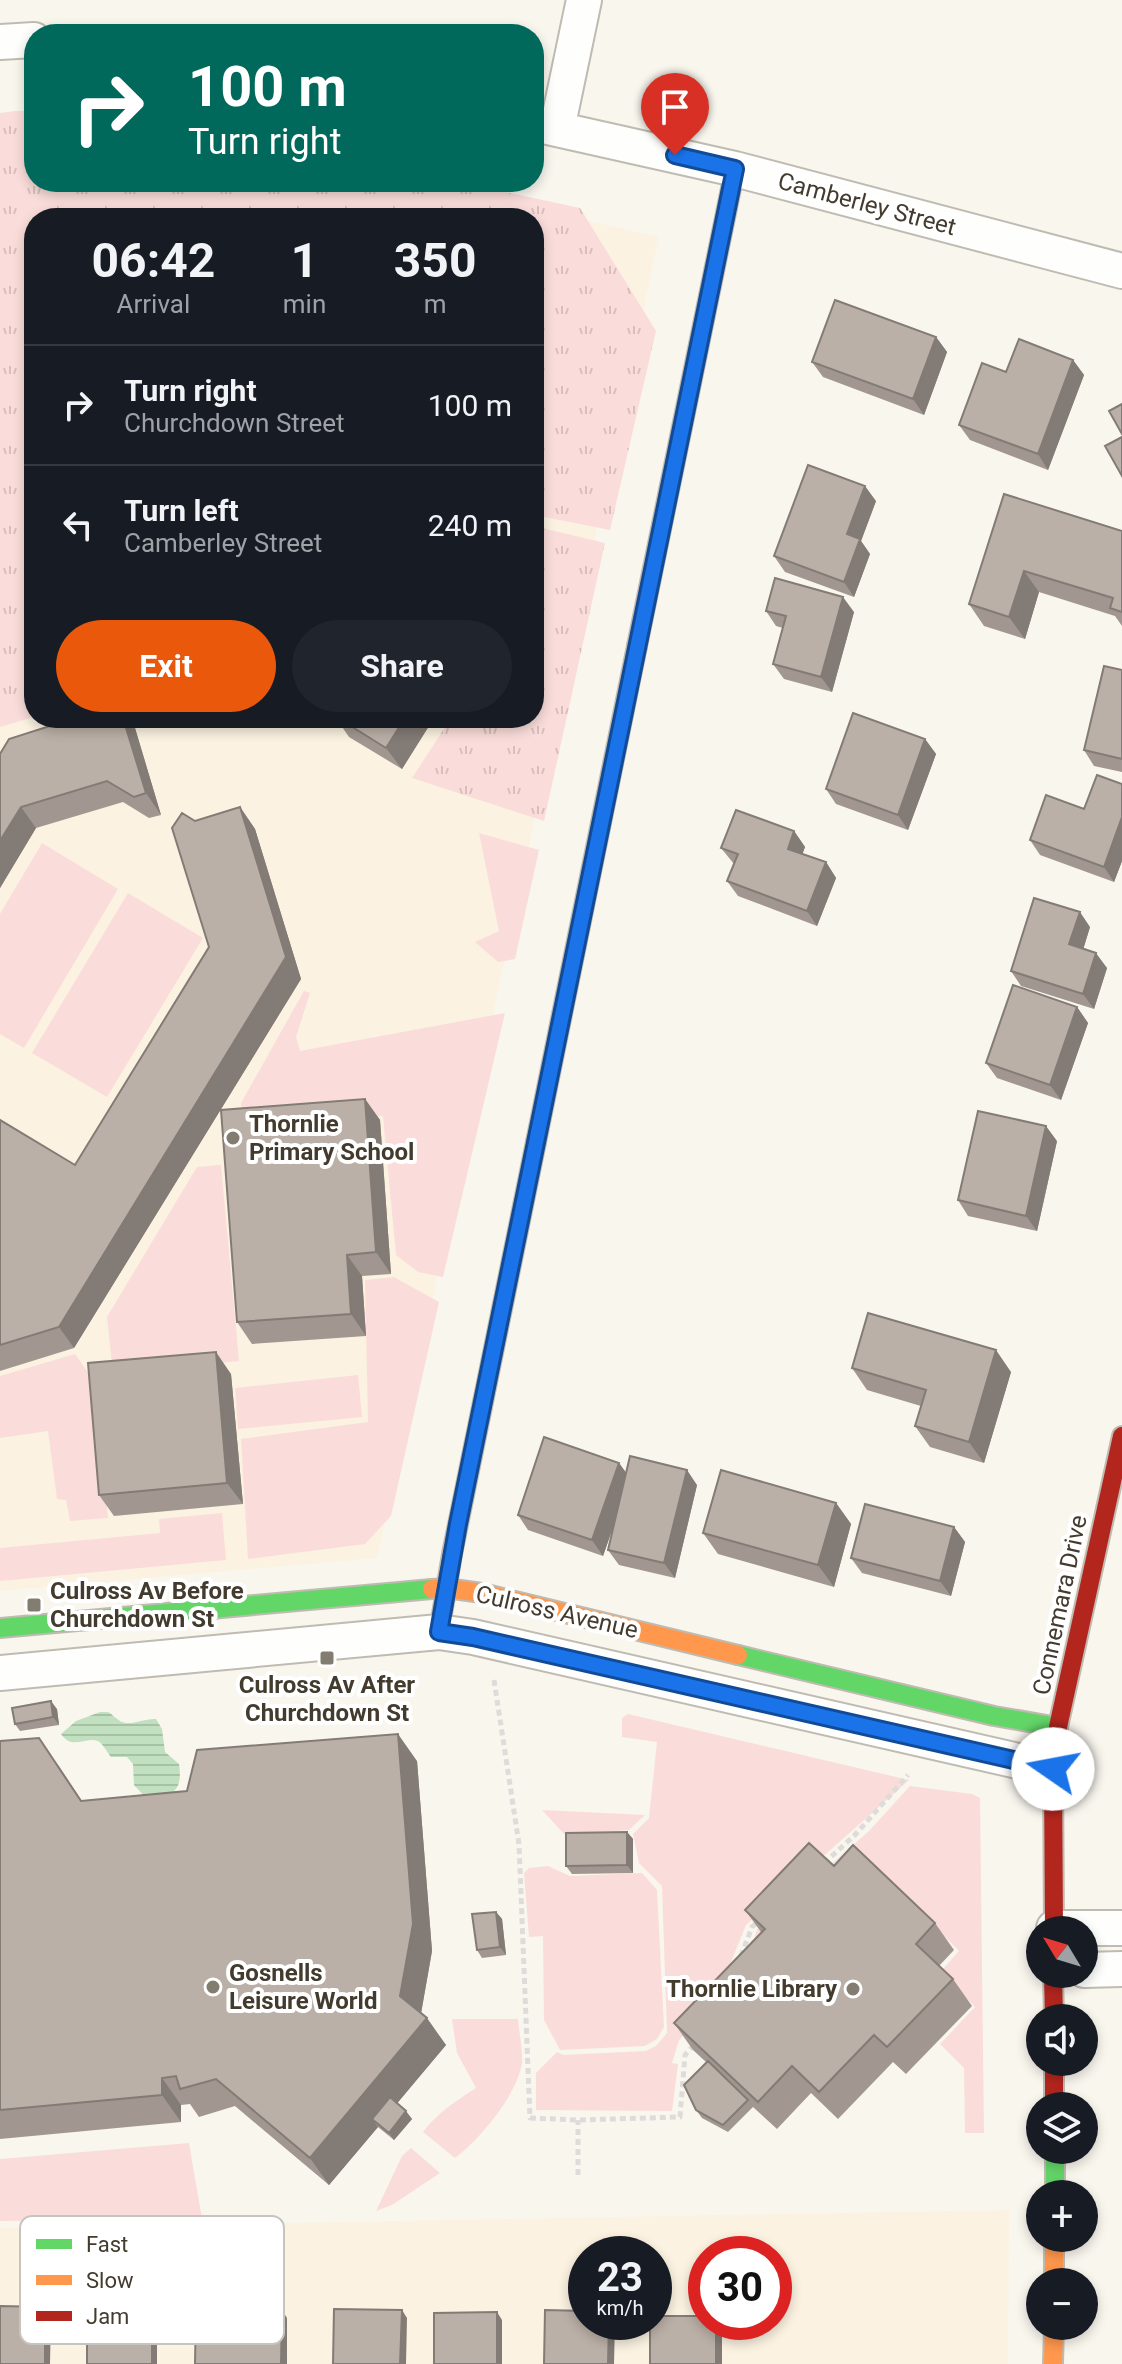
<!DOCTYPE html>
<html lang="en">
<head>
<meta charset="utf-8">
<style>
	:root { --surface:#171b24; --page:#20242c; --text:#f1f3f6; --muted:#9ea1a6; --line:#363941; --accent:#ea580c }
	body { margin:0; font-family:Roboto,sans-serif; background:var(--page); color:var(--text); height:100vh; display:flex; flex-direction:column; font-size:30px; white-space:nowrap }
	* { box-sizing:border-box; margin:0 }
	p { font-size:26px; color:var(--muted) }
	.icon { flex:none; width:44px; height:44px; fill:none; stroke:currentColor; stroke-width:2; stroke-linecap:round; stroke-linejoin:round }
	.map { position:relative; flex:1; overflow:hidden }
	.details { position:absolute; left:24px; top:208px; width:520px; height:520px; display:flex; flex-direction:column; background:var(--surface); border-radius:32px; box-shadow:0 4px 12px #0003 }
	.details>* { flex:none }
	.guide { position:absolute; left:24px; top:24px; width:520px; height:168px; border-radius:32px; box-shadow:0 4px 12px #0003; background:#00695c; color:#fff; overflow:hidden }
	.needle { width:52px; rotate:308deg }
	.controls { position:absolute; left:1026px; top:1916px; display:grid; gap:16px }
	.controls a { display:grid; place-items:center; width:72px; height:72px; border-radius:50%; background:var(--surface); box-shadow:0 4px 12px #0003; font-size:40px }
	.speed { position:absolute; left:568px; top:2236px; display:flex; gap:16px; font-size:40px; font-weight:700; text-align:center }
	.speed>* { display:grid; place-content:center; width:104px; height:104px; border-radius:50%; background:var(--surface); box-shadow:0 4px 12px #0003; line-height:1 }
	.speed small { font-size:20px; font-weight:400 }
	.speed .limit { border:12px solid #d22; background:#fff; color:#111 }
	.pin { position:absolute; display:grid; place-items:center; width:68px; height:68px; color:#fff; margin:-82px -34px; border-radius:50% 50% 50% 0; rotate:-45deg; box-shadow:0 0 8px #0007 }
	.pin .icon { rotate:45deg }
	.me { position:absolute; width:88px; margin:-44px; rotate:282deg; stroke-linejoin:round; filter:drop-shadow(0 0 6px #0008) }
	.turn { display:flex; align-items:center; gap:28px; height:168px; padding:0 32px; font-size:36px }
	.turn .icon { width:104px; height:104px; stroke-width:2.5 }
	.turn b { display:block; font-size:56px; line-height:68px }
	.eta { display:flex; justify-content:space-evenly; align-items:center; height:136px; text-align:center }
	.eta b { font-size:48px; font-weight:700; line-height:56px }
	.button { display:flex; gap:16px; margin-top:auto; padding:16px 32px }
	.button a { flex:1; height:92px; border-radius:48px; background:var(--accent); color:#fff; font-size:32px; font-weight:700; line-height:92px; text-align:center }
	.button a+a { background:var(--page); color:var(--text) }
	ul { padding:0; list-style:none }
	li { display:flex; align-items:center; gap:24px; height:120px; padding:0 32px; border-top:2px solid var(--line) }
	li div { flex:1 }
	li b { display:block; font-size:30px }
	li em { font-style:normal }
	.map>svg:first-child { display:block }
</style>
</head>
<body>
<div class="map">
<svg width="1122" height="2364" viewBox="0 0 1122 2364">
	<defs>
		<pattern id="park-tufts" width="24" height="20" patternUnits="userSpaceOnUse" patternTransform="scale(2)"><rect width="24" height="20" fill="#faddda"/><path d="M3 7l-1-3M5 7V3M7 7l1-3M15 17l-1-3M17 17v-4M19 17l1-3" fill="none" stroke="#d8bfbb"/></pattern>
		<pattern id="water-rules" width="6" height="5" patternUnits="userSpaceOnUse" patternTransform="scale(2)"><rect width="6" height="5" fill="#c0e0bf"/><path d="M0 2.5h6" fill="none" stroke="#a6c1a4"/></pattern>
	</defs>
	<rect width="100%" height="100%" fill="#f9f6ee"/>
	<path fill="#fbf2e1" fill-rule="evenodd" d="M0 119 34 182H419L659 237 377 1558 0 1591ZM34 218H534V718H34Z
		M1009 2210 1008 2364H0V2228ZM586 2254H654V2322H586ZM706 2254H774V2322H706Z"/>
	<path fill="#faddda" d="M479 833 539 850 515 959 498 962 475 942 499 931Z
		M42 843 118 889 24 1048 0 1034V914Z
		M128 893 203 938 107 1097 32 1053Z
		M304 991 310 993 296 1037 300 1051 505 1013 443 1277 418 1272 396 1255 383 1116 243 1119 241 1103Z
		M221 1165 239 1361 113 1373 107 1317 197 1167Z
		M394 1277 439 1302 391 1516 365 1544 248 1559 241 1439 368 1422 365 1280Z
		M75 1354 94 1381 108 1518 70 1521 66 1500 57 1499 48 1431 0 1438V1376Z
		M358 1375 362 1417 238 1429 235 1388Z
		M222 1513 226 1560 0 1581V1548L160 1533 159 1519Z
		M628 1714 909 1780 746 1925 707 2021 700 2018 679 2040 672 2063 678 2064 672 2111 536 2110V2073L557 2052 563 2055 646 2051 656 2046 667 2033 662 1886 639 1863 633 1834 649 1818 657 1742 622 1737V1718Z
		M910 1786 972 1794 980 1798 984 2133H965L964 2068 940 2044 975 2007 941 1971 959 1951 912 1903 745 1964 757 1930 869 1831Z
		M542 1810 645 1815 629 1830 564 1834Z
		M548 1866 570 1876 642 1873 657 1890 664 2027 657 2039 645 2046 560 2050 544 2020 543 1936 529 1937 524 1873 529 1868Z
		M452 2019H518C519 2033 523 2049 522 2063 517 2095 480 2139 455 2158L423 2132C436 2114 457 2100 476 2088L457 2053Z
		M189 2143 202 2219 0 2221V2159Z
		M411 2148 440 2173 392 2205 376 2211 402 2156Z"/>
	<path fill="url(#park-tufts)" d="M15 111H34V182H459L580 208 656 331 610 530 534 515V218H34V717L0 727V113Z
		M534 526 605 543 544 821 412 778 451 718H534Z"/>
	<path fill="url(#water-rules)" d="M100 1712H108C112 1714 115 1718 120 1721 129 1727 145 1718 156 1719L162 1729 165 1752 179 1764C183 1791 173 1797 147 1799L134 1785 133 1764 127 1757H111C107 1752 103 1744 98 1741 85 1736 73 1751 61 1734L76 1721Z"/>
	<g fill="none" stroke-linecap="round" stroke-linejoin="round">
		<defs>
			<path id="street" d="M0 42 34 40
				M534 124 735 169 1122 271
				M557 129 584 0
				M0 1673 439 1632 473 1637 1053 1769
				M1054 1928H1122
				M1084 1970 1122 1969"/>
			<path id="fast" d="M536 1142 637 646
				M0 1628 432 1589
				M738 1655 994 1716 1058 1727
				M1055 2150V2194"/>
			<path id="slow" d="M637 646 735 169
				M432 1589 446 1588 482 1593 738 1655
				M1054 2238V2282
				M1053 2364 1054 2326"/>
			<path id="jam" d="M439 1632 452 1554 536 1142
				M1054 1930 1053 1769 1058 1727 1122 1436
				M1053 1974 1054 2018
				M1054 2062V2106"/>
		</defs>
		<use href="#street" stroke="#c0bbb2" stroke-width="38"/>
		<use href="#fast" stroke="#c0bbb2" stroke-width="22"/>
		<use href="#slow" stroke="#c0bbb2" stroke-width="22"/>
		<use href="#jam" stroke="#c0bbb2" stroke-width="22"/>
		<path stroke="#dddcda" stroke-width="5" stroke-dasharray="6 4" stroke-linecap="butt" d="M494 1680 519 1844 530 2118 578 2120 680 2117 685 2055 694 2045
			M824 1863 854 1836 908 1775
			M741 1956 752 1927 760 1920
			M578 2175V2120"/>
		<use href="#street" stroke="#fefefc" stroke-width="34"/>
		<use href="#fast" stroke="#63d668" stroke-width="18"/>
		<use href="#slow" stroke="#ff974d" stroke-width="18"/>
		<use href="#jam" stroke="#b3261e" stroke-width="18"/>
	</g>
	<path fill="#a19790" d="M936 337 947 352 924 415 823 377 812 362Z
		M1073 360 1084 375 1048 470 970 440 959 425Z
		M1004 494 1122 531V626L1115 616 1039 592 1025 639 984 626 969 604Z
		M876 501 861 541 870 554 854 597 785 572 774 556Z
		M766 611 854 612 832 692 784 679 773 664 783 628 776 626Z
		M1122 670V772L1094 766 1084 750Z
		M132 718 161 815 149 818 123 802 36 828 0 888V754Z
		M336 718H434L402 769 349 737Z
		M925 739 936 754 908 830 836 804 826 789Z
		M1122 784V861L1114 882 1040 855 1030 840 1084 809Z
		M240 807 255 829 301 979 74 1348 0 1371V1120L75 1165 209 947 195 821Z
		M794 831 805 847 802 854 826 862 836 878 817 926 738 896 727 881 734 864 721 848Z
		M1090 927 1083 949 1107 968 1094 1009 1021 986 1011 971Z
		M1077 1007 1088 1023 1061 1100 997 1078 986 1063Z
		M365 1099 380 1120 391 1274 362 1276 366 1336 252 1344 237 1322Z
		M1057 1141 1037 1231 968 1216 958 1200Z
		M852 1368 1011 1372 984 1463 930 1447 915 1426 921 1406 867 1390Z
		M231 1374 243 1504 114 1516 99 1495Z
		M619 1463 626 1473 697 1485 675 1578 619 1565 608 1550 616 1519 603 1556 528 1530 518 1515Z
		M836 1503 851 1524 834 1587 718 1554 703 1533Z
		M954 1527 965 1542 951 1596 862 1573 851 1558Z
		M57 1709 59 1725 20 1731 15 1724Z
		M0 1741 58 1765 82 1801 187 1791 417 1761 432 1951 421 2014 446 2045 397 2103 412 2119 394 2140 378 2127 329 2185 235 2106 199 2117 190 2104 181 2105V2122L0 2139Z
		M627 1832 633 1839V1873L572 1874 566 1866Z
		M834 1866 935 1923 954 1950 939 1966 953 1979 972 2006 906 2074 893 2062 838 2119 811 2093 777 2129 753 2107 728 2132 702 2118 696 2110 706 2062 693 2050 674 2023 761 1932 745 1910Z
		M496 1912 502 1919 506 1955 482 1958 477 1950Z"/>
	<path fill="#837b75" d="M936 337 947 352 924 415 913 399Z
		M1073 360 1084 375 1048 470 1038 454Z
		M865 486 876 501 861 541 870 554 854 597 844 582 847 534Z
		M1024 571 1039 592 1025 639 1009 617Z
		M843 597 854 612 832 692 821 677Z
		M123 718H132L161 815 146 793Z
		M405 718H434L402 769 386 748Z
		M925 739 936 754 908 830 898 815Z
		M21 807 36 828 0 888V841Z
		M240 807 255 829 301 979 74 1348 59 1327 286 957Z
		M1122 817V861L1114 882 1104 867Z
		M794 831 805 847 799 864 788 849Z
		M826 862 836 878 817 926 807 911Z
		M1080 912 1090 927 1080 960 1069 944Z
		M1096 953 1107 968 1094 1009 1083 994Z
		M1077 1007 1088 1023 1061 1100 1050 1085Z
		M365 1099 380 1120 391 1274 376 1252Z
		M1046 1126 1057 1141 1037 1231 1026 1216Z
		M347 1255 362 1276 366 1336 351 1314Z
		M996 1350 1011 1372 984 1463 969 1442Z
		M216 1352 231 1374 243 1504 227 1483Z
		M619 1463 630 1478 603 1556 592 1540Z
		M687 1470 697 1485 675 1578 664 1563Z
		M836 1503 851 1524 834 1587 818 1565Z
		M954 1527 965 1542 951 1596 940 1581Z
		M51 1701 57 1709 59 1725 53 1717Z
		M398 1734 417 1761 432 1951 419 2024 400 1996Z
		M627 1832 633 1839V1873L627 1865Z
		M496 1912 502 1919 506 1955 500 1947Z
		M427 2018 446 2045 379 2125 372 2119 378 2127 329 2185 310 2158Z
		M162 2078 181 2105V2122L162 2095Z
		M406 2111 412 2119 394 2140 389 2133Z
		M45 2307 51 2314 50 2364H45Z
		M152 2308 157 2316V2364H152Z
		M282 2310 287 2318V2364H281Z
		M402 2310 407 2318 406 2364H400Z
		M497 2312 502 2320V2364H497Z
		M609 2322H615L614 2364H608Z
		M716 2322H721L722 2323V2364H716Z"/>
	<path fill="#bbb0a7" stroke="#837b75" stroke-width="2" d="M835 300 936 337 913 399 812 362Z
		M1019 339 1073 360 1038 454 959 425 982 363 1006 372Z
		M1122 404V434L1109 411Z
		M1122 437V476L1105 446Z
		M808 465 865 486 847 534 860 539 844 582 774 556Z
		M1004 494 1122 531V612L1110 608 1113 598 1024 571 1009 617 969 604Z
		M775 578 843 597 821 677 773 664 786 616 766 611Z
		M1104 666 1122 670V759L1084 750Z
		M853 713 925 739 898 815 826 789Z
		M55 718H123L146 793 134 797 107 781 21 807 0 841V754L9 739 50 726Z
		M338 718H405L386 748Z
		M1097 775 1122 784V817L1104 867 1030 840 1046 795 1084 809Z
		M240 807 286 957 59 1327 0 1345V1120L75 1165 209 947 172 828 182 813 195 821Z
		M736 810 794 831 788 849 826 862 807 911 727 881 738 854 721 848Z
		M1034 898 1080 912 1069 944 1096 953 1083 994 1011 971Z
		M1013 985 1077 1007 1050 1085 986 1063Z
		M365 1099 376 1252 347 1255 351 1314 237 1322 221 1110Z
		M978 1111 1046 1126 1026 1216 958 1200Z
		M868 1313 996 1350 969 1442 915 1426 926 1390 852 1368Z
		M216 1352 227 1483 99 1495 88 1363Z
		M544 1437 619 1463 592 1540 518 1515Z
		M630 1456 687 1470 664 1563 608 1550Z
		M721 1470 836 1503 818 1565 703 1533Z
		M865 1504 954 1527 940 1581 851 1558Z
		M51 1701 53 1717 15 1724 12 1708Z
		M398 1734 413 1924 400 1996 427 2018 310 2158 216 2079 180 2089 176 2076 162 2078V2095L0 2110V1741L39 1738 81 1801 187 1791 197 1750Z
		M627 1832V1865L566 1866V1833Z
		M809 1843 834 1866 853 1845 935 1923 916 1944 953 1979 887 2047 874 2035 819 2092 792 2066 758 2102 674 2023 765 1929 745 1910Z
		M496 1912 500 1947 477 1950 472 1914Z
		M708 2061 748 2100 723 2125 696 2110 684 2085Z
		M390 2097 406 2111 389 2133 372 2119Z
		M0 2306 45 2307V2364H0Z
		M87 2308H152V2364H87Z
		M334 2309 402 2310 400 2364H333Z
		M196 2310H282L281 2364H195Z
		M545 2310 586 2311V2322H609L608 2364H544Z
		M497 2312V2364H434V2313Z
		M654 2316H706V2322H716V2364H650V2322H654Z"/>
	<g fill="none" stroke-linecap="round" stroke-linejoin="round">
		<defs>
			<path id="route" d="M675 155 735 169 458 1524 439 1632 473 1637 1053 1769"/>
		</defs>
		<use href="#route" stroke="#114b97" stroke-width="20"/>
		<use href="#route" stroke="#1a73e8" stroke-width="14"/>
	</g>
	<g fill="#837c71" stroke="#fff" stroke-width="3">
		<circle cx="233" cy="1138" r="8"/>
		<rect x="26" y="1597" width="16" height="16" rx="4"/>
		<rect x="319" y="1650" width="16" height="16" rx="4"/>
		<circle cx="213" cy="1987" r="8"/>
		<circle cx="853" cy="1989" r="8"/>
	</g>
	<g text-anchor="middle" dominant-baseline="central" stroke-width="8" stroke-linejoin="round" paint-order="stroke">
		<g font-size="24" fill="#433b2e" stroke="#fff">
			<text transform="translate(867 204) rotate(15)">Camberley Street</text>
			<text transform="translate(1060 1605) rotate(-78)">Connemara Drive</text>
			<text transform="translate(557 1612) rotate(13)">Culross Avenue</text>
		</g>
		<g font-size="24" font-weight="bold" fill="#433b2e" stroke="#fff" text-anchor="start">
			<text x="249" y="1124">Thornlie<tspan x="249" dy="28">Primary School</tspan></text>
			<text x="50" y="1591">Culross Av Before<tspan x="50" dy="28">Churchdown St</tspan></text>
			<text x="327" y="1685" text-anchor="middle">Culross Av After<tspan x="327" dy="28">Churchdown St</tspan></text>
			<text x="229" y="1973">Gosnells<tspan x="229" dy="28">Leisure World</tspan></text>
			<text x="837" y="1989" text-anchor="end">Thornlie Library</text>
		</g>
	</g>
	<rect x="20" y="2216" width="264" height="128" rx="12" fill="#fff" stroke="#c7c4c0" stroke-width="2"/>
	<rect x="36" y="2239" width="36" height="10" fill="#63d668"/>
	<rect x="36" y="2275" width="36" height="10" fill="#ff974d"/>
	<rect x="36" y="2311" width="36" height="10" fill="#b3261e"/>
	<g font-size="22" fill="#433b2e">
		<text x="86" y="2252">Fast</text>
		<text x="86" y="2288">Slow</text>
		<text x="86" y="2324">Jam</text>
	</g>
</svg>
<div class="controls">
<a><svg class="needle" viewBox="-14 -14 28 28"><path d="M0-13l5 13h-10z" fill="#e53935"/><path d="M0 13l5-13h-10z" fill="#9ea1a6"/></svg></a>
<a><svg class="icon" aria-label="sound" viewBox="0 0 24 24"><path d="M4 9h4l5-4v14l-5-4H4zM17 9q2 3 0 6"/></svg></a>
<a><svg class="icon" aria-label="layers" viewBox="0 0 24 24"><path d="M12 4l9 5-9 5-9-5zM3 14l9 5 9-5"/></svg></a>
<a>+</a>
<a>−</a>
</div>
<div class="speed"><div>23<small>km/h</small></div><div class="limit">30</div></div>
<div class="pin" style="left:675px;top:155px;background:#d93025"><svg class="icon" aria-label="arrive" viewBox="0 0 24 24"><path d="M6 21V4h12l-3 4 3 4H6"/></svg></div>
<svg class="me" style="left:1053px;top:1769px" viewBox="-20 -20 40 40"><circle r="19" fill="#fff"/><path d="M0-13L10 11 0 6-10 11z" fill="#1a73e8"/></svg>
<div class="guide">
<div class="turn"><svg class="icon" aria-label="right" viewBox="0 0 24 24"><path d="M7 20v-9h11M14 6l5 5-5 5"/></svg><div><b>100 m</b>Turn right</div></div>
</div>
<section class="details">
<div class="eta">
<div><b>06:42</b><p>Arrival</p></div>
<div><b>1</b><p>min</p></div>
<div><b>350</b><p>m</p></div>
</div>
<ul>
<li><svg class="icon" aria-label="right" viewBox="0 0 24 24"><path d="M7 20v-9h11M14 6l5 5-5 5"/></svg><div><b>Turn right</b><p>Churchdown Street</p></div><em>100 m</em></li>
<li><svg class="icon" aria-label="left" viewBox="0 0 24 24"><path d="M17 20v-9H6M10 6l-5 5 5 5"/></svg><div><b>Turn left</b><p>Camberley Street</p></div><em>240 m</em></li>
</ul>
<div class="button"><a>Exit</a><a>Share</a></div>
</section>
</div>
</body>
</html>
